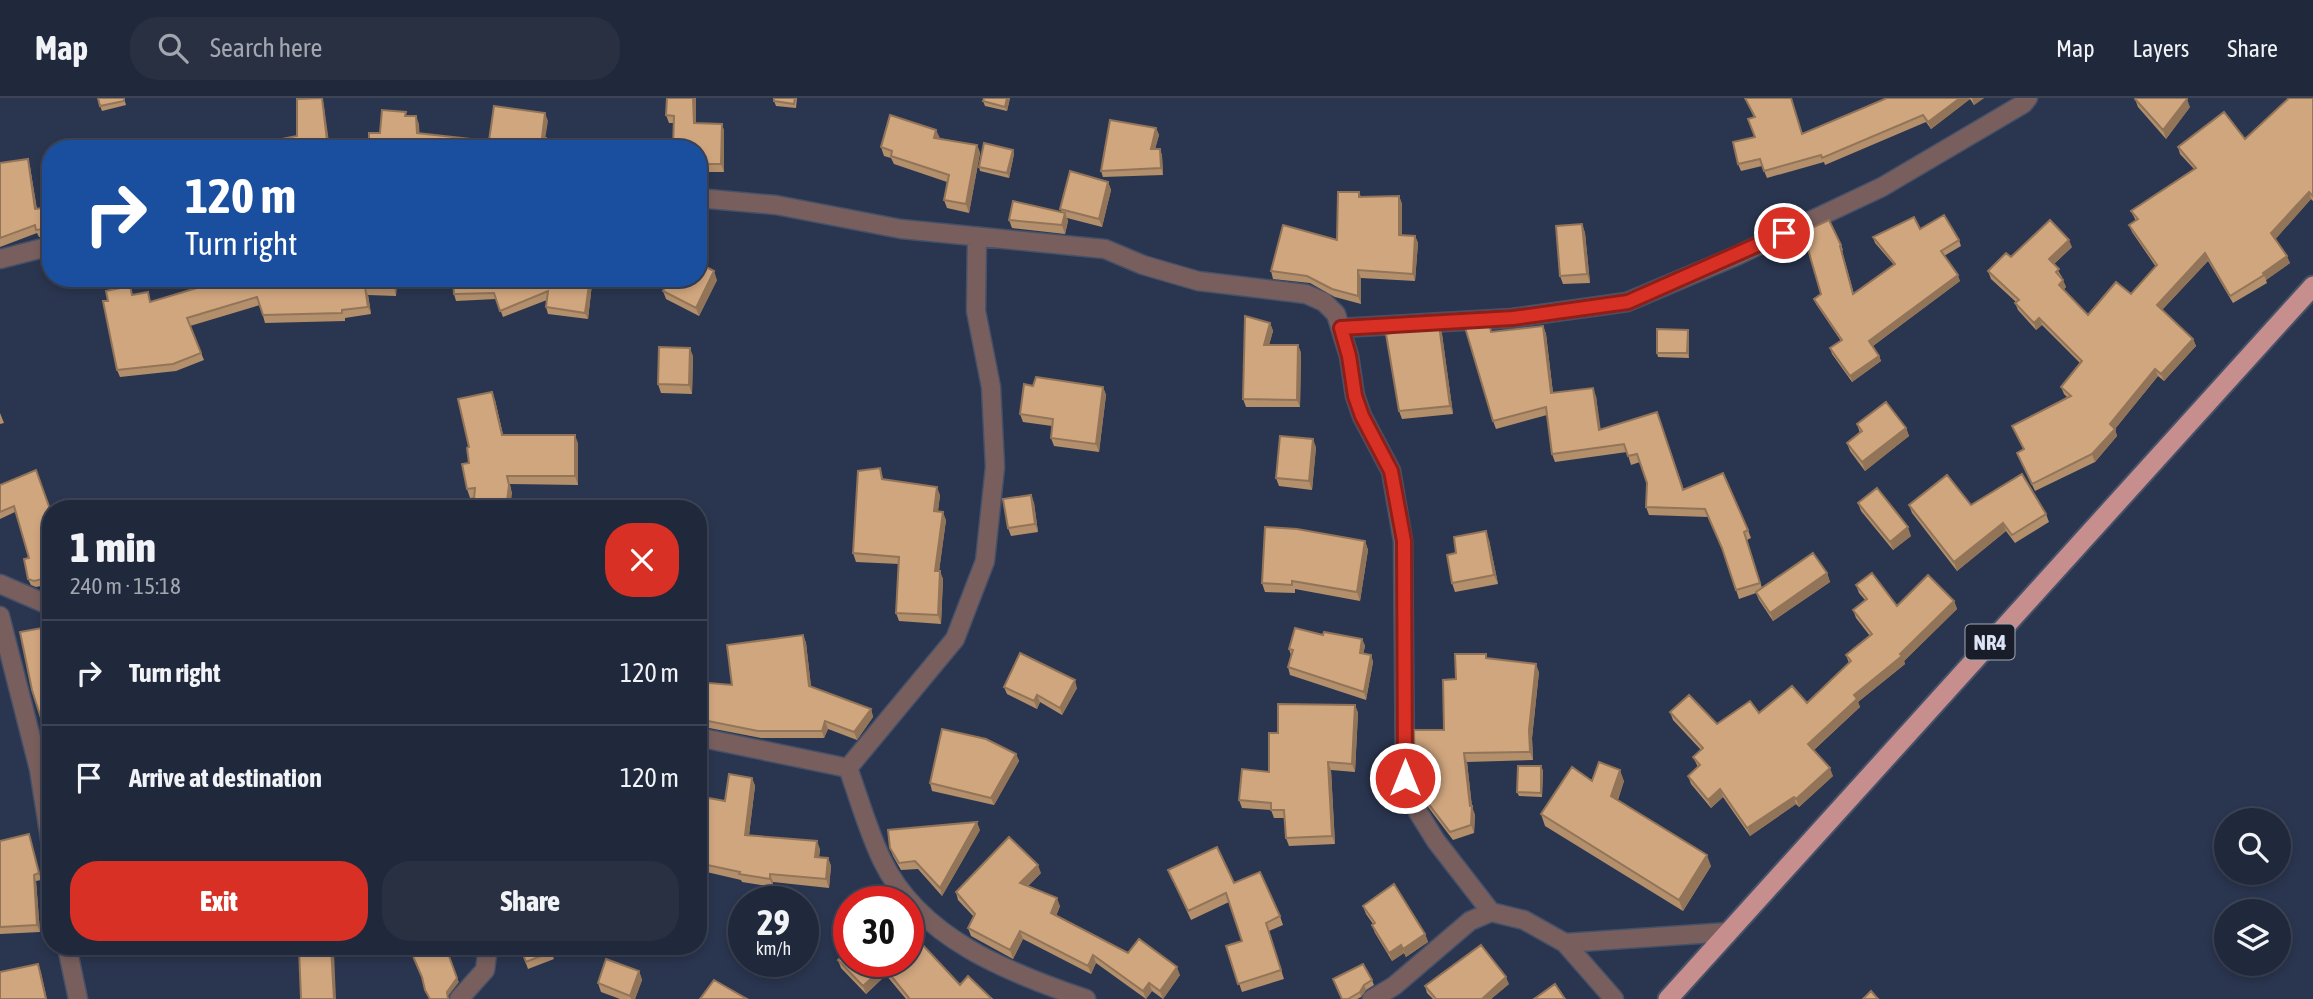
<!DOCTYPE html>
<html lang="en">
<head>
<meta charset="utf-8">
<style>
	:root { --surface:#20283b; --page:#283042; --text:#f1f3f6; --muted:#a2a6af; --line:#3d4455; --accent:#d93025 }
	body { margin:0; font-family:"Asap Condensed",sans-serif; background:var(--page); color:var(--text); height:100vh; display:flex; flex-direction:column; font-size:26px; white-space:nowrap }
	* { box-sizing:border-box; margin:0 }
	p { font-size:23px; color:var(--muted) }
	.icon { flex:none; width:38px; height:38px; fill:none; stroke:currentColor; stroke-width:2; stroke-linecap:round; stroke-linejoin:round }
	.map { position:relative; flex:1; overflow:hidden }
	.drawer { position:absolute; left:42px; top:402px; width:665px; height:455px; display:flex; flex-direction:column; background:var(--surface); border-radius:28px; box-shadow:0 4px 10px #0003,0 0 0 2px var(--line) }
	.drawer>* { flex:none }
	.guide { position:absolute; left:42px; top:42px; width:665px; height:147px; border-radius:28px; box-shadow:0 4px 10px #0003,0 0 0 2px var(--line); background:#1a4fa0; color:#fff; overflow:hidden }
	.tools { position:absolute; left:2214px; top:710px; display:grid; gap:14px }
	.tools a { display:grid; place-items:center; width:77px; height:77px; border-radius:50%; background:var(--surface); box-shadow:0 4px 10px #0003,0 0 0 2px var(--line); font-size:35px }
	.speed { position:absolute; left:728px; top:788px; display:flex; gap:14px; font-size:35px; font-weight:700; text-align:center }
	.speed>* { display:grid; place-content:center; width:91px; height:91px; border-radius:50%; background:var(--surface); box-shadow:0 4px 10px #0003,0 0 0 2px var(--line); line-height:1 }
	.speed small { font-size:18px; font-weight:400 }
	.speed .limit { border:10px solid #d22; background:#fff; color:#111 }
	.pin { position:absolute; display:grid; place-items:center; width:60px; height:60px; color:#fff; margin:-30px; border:4px solid #fff; border-radius:50%; box-shadow:0 2px 7px #0007 }
	.me { position:absolute; width:77px; margin:-38px; rotate:0deg; stroke-linejoin:round; filter:drop-shadow(0 0 5px #0008) }
	.turn { display:flex; align-items:center; gap:24px; height:147px; padding:0 28px; font-size:32px }
	.turn .icon { width:91px; height:91px; stroke-width:2.5 }
	.turn b { display:block; font-size:49px; line-height:60px }
	.round { display:grid; place-items:center; flex:none; width:74px; height:74px; border-radius:28px; background:var(--page) }
	.summary { display:flex; align-items:center; justify-content:space-between; height:119px; padding:0 28px }
	h1 { font-size:42px; font-weight:800; line-height:52px }
	.cta { display:flex; gap:14px; margin-top:auto; padding:14px 28px }
	.cta a { flex:1; height:80px; border-radius:28px; background:var(--accent); color:#fff; font-size:28px; font-weight:800; line-height:80px; text-align:center }
	.cta a+a { background:var(--page); color:var(--text) }
	ul { padding:0; list-style:none }
	li { display:flex; align-items:center; gap:21px; height:105px; padding:0 28px; border-top:2px solid var(--line) }
	li div { flex:1 }
	li b { display:block; font-size:26px }
	li em { font-style:normal }
	header { display:flex; align-items:center; gap:42px; box-sizing:border-box; height:98px; padding:0 35px; background:var(--surface); border-bottom:2px solid var(--line) }
	header strong { font-size:33px }
	nav { display:flex; gap:38px; margin-inline-start:auto; font-size:24px }
	.search { width:490px; height:63px; background:var(--page); display:flex; align-items:center; gap:18px; box-sizing:border-box; padding:0 24px; border-radius:28px; color:var(--muted); font-size:26px }
	.map>svg:first-child { display:block }
</style>
</head>
<body>
<header>
<strong>Map</strong>
<div class="search"><svg class="icon" aria-label="search" viewBox="0 0 24 24"><circle cx="10" cy="10" r="6"/><path d="M15 15l6 6"/></svg>Search here</div>
<nav><a>Map</a><a>Layers</a><a>Share</a></nav>
</header>
<div class="map">
<svg width="2313" height="901" viewBox="0 0 2313 901">
	<rect width="100%" height="100%" fill="#2a354f"/>
	<g fill="none" stroke-linecap="round" stroke-linejoin="round">
		<defs>
			<path id="minor" d="M698 100 776 107 901 131 1105 151 1143 167 1198 183 1306 196 1324 204 1336 216 1349 258 1355 298 1362 318 1391 373 1403 443 1405 680 1418 714 1436 743 1491 814
				M0 161 51 148
				M1341 230 1513 220 1627 204 1736 158 1882 89 2023 6 2028 0
				M0 486 51 508
				M0 518 39 671 51 747
				M698 639 848 670C859 700 868 733 882 762 919 840 1009 875 1086 901
				M848 670 955 541 985 463 995 369 991 289 976 213 977 139
				M1565 845 1729 834
				M67 849 78 901
				M459 901 485 872 488 849
				M1372 901 1394 888 1470 823 1491 814 1524 822 1565 845 1614 901"/>
			<path id="trunk" d="M1668 901 2313 188"/>
		</defs>
		<use href="#minor" stroke="#465169" stroke-width="21"/>
		<use href="#trunk" stroke="#465169" stroke-width="23"/>
		<use href="#minor" stroke="#785f5d" stroke-width="18"/>
		<use href="#trunk" stroke="#c68e8c" stroke-width="19"/>
	</g>
	<path fill="#b38f6c" d="M124 0 126 7 102 13 100 8Z
		M667 0 696 25 722 26 724 33V74H698V51L674 25H669L666 17Z
		M797 0 796 10 776 8 774 3Z
		M1010 0 1007 13 985 8 983 3Z
		M1745 0 1803 36 1887 0H1984L1974 7 1970 1 1931 31 1926 24 1825 67 1824 64 1767 80 1762 68 1741 73 1738 66 1755 39 1754 19Z
		M2313 0V103L2311 101 2275 141 2290 165 2266 182 2267 185 2233 205 2208 163 2162 212 2193 241 2196 248 2164 283 2158 278 2115 331 2117 338 2095 364 2035 393 2017 355 2023 351 2012 328 2067 299 2064 296 2061 289 2080 265 2042 227 2036 232 2018 212 2015 205 2016 204 1991 181 1988 173 2011 159 2072 149 2054 166 2062 179H2061L2066 189 2063 192 2088 217 2131 196 2156 169 2132 134 2129 127 2136 123 2131 113 2194 71 2180 56 2178 49 2245 41Z
		M2135 1 2190 9 2166 41 2138 9Z
		M1156 30 1159 37 1155 51H1160L1162 58 1163 77 1103 79 1101 73Z
		M939 40 977 47 980 55 969 115 947 110 944 102 947 84 894 66 891 60 884 58 881 49Z
		M1013 52 1014 56 1009 80 980 73 979 69Z
		M0 65 30 69 37 111 51 109V137L39 139 37 135 0 149Z
		M1108 84 1111 92 1102 129 1067 120 1068 123 1065 136 1012 130 1009 122 1062 114 1060 111Z
		M1359 94 1361 99 1399 98 1402 106V137L1415 138 1418 145 1415 183 1361 180V206L1335 199 1310 185 1273 181 1271 173 1337 142Z
		M1582 126 1585 135 1590 185 1563 186 1560 178Z
		M1920 131 1959 142 1961 148 1944 158 1960 183 1873 248 1879 258 1881 263 1852 284 1832 256 1830 250 1841 243 1816 206 1814 201 1821 196 1803 134 1841 147 1843 152 1842 153 1854 196 1894 167 1875 145 1873 139Z
		M397 180 396 198 368 197 371 216 345 220V223L265 225 260 207 190 228 204 262 176 273 120 279 117 272 133 197 151 204 270 182Z
		M717 182 699 218 666 201 663 193Z
		M592 186 588 221 548 216 546 209 547 202 503 219 496 201 456 203 454 196Z
		M1270 225 1273 233 1269 247H1298L1301 255 1300 309H1246L1243 301Z
		M1439 227 1442 236 1453 316 1402 321 1399 313Z
		M1543 228 1546 236 1553 295 1596 298 1600 332 1657 314 1684 392 1748 432 1751 440 1747 442 1762 490 1827 475 1830 484 1773 523 1759 502 1756 495 1739 501 1724 455 1708 419 1649 417 1646 409 1647 385 1640 364 1631 367 1627 354 1555 364 1552 356 1547 317 1496 331 1493 323 1492 234Z
		M1688 232 1689 236V260L1658 259 1657 255Z
		M693 258 692 296 661 295 658 286Z
		M1033 288 1103 289 1106 297 1099 354 1054 348 1051 340 1052 328 1023 324 1020 316Z
		M495 302 503 337 578 345V387L510 386 512 396 470 400 467 391 469 365V349Z
		M0 315 4 325 0 326Z
		M1857 326 1906 330 1909 338 1865 373 1850 353 1847 345 1860 335Z
		M1316 349 1312 392 1279 388 1276 380Z
		M880 370 883 381 940 397 938 413 946 422 939 473 943 481 941 526 899 523 896 515 899 466 856 464 853 455Z
		M0 387 51 414V432L47 433 51 451V486L36 489 31 487 28 481 29 460 15 414 0 421Z
		M1031 397 1034 405 1038 434 1011 438 1008 430Z
		M1858 405 1911 438 1893 452 1861 413Z
		M1909 407H1971L2046 416 2049 424 2015 445 2006 433 1957 473 1912 415Z
		M1489 442 1498 486 1455 494 1452 485 1456 455Z
		M1365 443 1368 452 1360 503 1295 491V495L1265 494 1262 485Z
		M1856 487 1897 508 1954 503 1957 511 1904 563 1905 566 1858 604 1860 609 1814 652 1833 678 1799 709 1796 706 1750 738 1723 699 1711 710 1691 686 1688 678 1698 669 1693 659 1701 652 1673 622 1670 614 1717 626 1759 615 1807 605 1849 565 1846 557 1870 538 1856 520 1853 512 1865 502 1859 495Z
		M803 537 806 545 811 589 871 611 873 619 857 642 828 631 824 640H761L699 628 698 584 732 587Z
		M1323 537 1362 541 1365 548 1363 556 1371 557 1373 564 1366 602 1290 577 1288 569 1291 557 1289 551Z
		M1486 556 1487 560 1539 574 1532 640 1533 662 1467 664 1472 709 1475 717 1474 735 1453 742 1428 709 1415 674 1444 632 1456 581Z
		M1004 589 1077 590 1062 617 1040 604 1037 611 1007 596Z
		M1355 607 1358 615 1355 674 1331 672 1335 746 1289 748 1286 740 1285 720H1274L1271 712 1242 710 1239 702 1269 674 1278 635Z
		M1016 656 1019 663 994 707 932 693 930 685Z
		M1543 672 1542 699 1519 698 1517 694Z
		M752 680 755 688 749 737 820 751 819 759 828 760 831 768 829 790 773 784V789L742 784 741 782 698 772V724Z
		M1592 683H1624L1618 702 1711 768 1683 813 1545 728 1541 716Z
		M980 732 942 798 918 771 901 772 893 758 890 750Z
		M29 736 41 782 36 783 40 834 0 836V743Z
		M1168 772 1234 785 1280 818 1283 827 1269 833 1284 881 1242 894 1226 848 1242 843 1229 804 1191 822Z
		M1041 775 1028 788 1060 808 1056 818 1128 855 1180 877 1163 901 1152 893 1146 901 1096 865 1091 876 1023 841 1013 861 971 838 968 830 974 819 958 802 956 794Z
		M1363 808 1425 836 1428 844 1406 859 1404 855 1392 863 1375 835 1372 827 1373 826 1366 816Z
		M520 849H549L554 861 528 871Z
		M910 854 960 887 992 901H906L886 877 866 896 841 870 838 862Z
		M639 873 642 882 635 901H620L601 894 598 885Z
		M1372 882 1374 887 1366 892 1361 899 1357 901H1342Z
		M1509 886 1491 901H1433L1427 895 1425 888Z"/>
	<path fill="#927458" d="M322 0 324 8 330 51H328Z
		M693 0H696V33L694 25Z
		M1007 0H1010L1007 13 1005 9Z
		M1960 0H1969L1970 1 1931 31 1928 24Z
		M1972 0H1984L1974 7Z
		M2187 1 2190 9 2166 41 2163 32Z
		M545 15 548 23 544 48 542 40Z
		M416 18 419 26 420 44 417 35Z
		M722 26 724 33V74L721 66Z
		M1156 30 1159 37 1153 58 1151 51Z
		M936 32 940 40H934Z
		M546 40 549 48V51H546Z
		M977 47 980 55 969 115 966 106Z
		M1160 51 1162 58 1163 77 1161 70Z
		M1013 52 1014 56 1009 80 1007 75Z
		M28 61 30 69 38 119 35 111Z
		M1108 84 1111 92 1102 129 1099 121Z
		M2309 94 2311 101 2274 143 2271 135Z
		M1399 98 1402 106V144L1399 137Z
		M1065 115 1068 123 1065 136 1062 127Z
		M1582 126 1585 135 1590 185 1587 176Z
		M1415 138 1418 145 1415 183 1413 176Z
		M2069 142 2072 149 2052 168 2049 161Z
		M2205 155 2208 163 2160 214 2157 207Z
		M2287 158 2290 165 2266 182 2263 175Z
		M1358 172 1361 180V206L1358 198Z
		M714 173 717 182 699 218 696 210Z
		M1958 177 1960 183 1871 249 1869 243Z
		M394 180H397L396 198 394 190Z
		M590 180 592 186 588 221 585 215Z
		M2063 182 2066 189 2061 194 2059 187Z
		M365 189 368 197 371 216 368 209Z
		M2039 220 2042 227 2036 232 2034 225Z
		M1270 225 1273 233 1267 254 1264 247Z
		M1439 227 1442 236 1453 316 1450 308Z
		M1543 228 1546 236 1554 304 1551 295Z
		M1688 232 1689 236V260L1687 255Z
		M2193 241 2196 248 2164 283 2161 276Z
		M1298 247 1301 255 1300 309 1297 302Z
		M690 250 693 258 692 296 689 287Z
		M1879 258 1881 263 1852 284 1850 278Z
		M2155 271 2158 278 2113 333 2115 331 2117 338 2095 364 2092 356 2110 326Z
		M1103 289 1106 297 1099 354 1096 346Z
		M1593 290 1596 298 1602 340 1599 332Z
		M492 294 495 302 505 345 502 337Z
		M1906 330 1909 338 1865 373 1862 364Z
		M575 337 578 345V387L575 378Z
		M1313 341 1316 349 1312 392 1309 383Z
		M507 378 512 396 510 411H506Z
		M937 389 940 397 937 421 934 413Z
		M1031 397 1034 405 1038 434 1035 426Z
		M943 414 946 422 938 481 935 473Z
		M2003 425 2006 433 1957 473 1954 464Z
		M1908 429 1911 438 1893 452 1890 444Z
		M1486 433 1489 442 1498 486 1494 477Z
		M1365 443 1368 452 1360 503 1357 494Z
		M940 473 943 481 941 526 938 517Z
		M1827 475 1830 484 1773 523 1770 515Z
		M1954 503 1957 511 1904 563 1905 566 1858 604 1860 609 1811 654 1808 646 1854 597 1900 556Z
		M803 537 806 545 812 596 809 588Z
		M1362 541 1365 548 1362 562 1360 555Z
		M1371 557 1373 564 1366 602 1364 594Z
		M1536 566 1539 574 1532 640 1533 662 1530 654 1529 632Z
		M1075 582 1077 590 1062 617 1060 610Z
		M1037 597 1040 604 1037 611 1034 603Z
		M1355 607 1358 615 1355 674 1352 666Z
		M871 611 873 619 857 642 854 634Z
		M825 623 828 631 824 640 822 633Z
		M1464 655 1467 664 1472 709 1475 717 1474 735 1471 727Z
		M1016 656 1019 663 994 707 991 700Z
		M1328 664 1331 672 1335 746 1332 738Z
		M1541 668 1543 672 1542 699 1541 695Z
		M1830 670 1833 678 1799 709 1796 701Z
		M1620 672 1624 683 1615 709 1611 698Z
		M752 680 755 688 748 745 745 737Z
		M1720 691 1723 699 1711 710 1708 702Z
		M1794 699 1796 706 1750 738 1747 730Z
		M977 724 980 732 942 798 940 790Z
		M817 743 820 751 818 767 815 759Z
		M1707 757 1711 768 1683 813 1679 802Z
		M828 760 831 768 829 790 826 781Z
		M1038 767 1041 775 1023 793 1020 785Z
		M770 776 773 784V789L770 781Z
		M34 777 36 783 40 834 37 827Z
		M1057 800 1060 808 1054 823 1051 815Z
		M1020 833 1023 841 1013 861 1010 852Z
		M1425 836 1428 844 1406 859 1403 851Z
		M1401 847 1404 855 1392 863 1389 855Z
		M331 849 334 855 336 901H334Z
		M1093 857 1096 865 1091 876 1088 868Z
		M38 866 41 874 47 901H46Z
		M884 869 886 877 866 896 863 888Z
		M1177 869 1180 877 1163 901 1160 893Z
		M639 873 642 882 635 901H631L630 898Z
		M1506 879 1509 886 1491 901H1482Z
		M457 880 459 884 448 898V901L447 894Z
		M1149 885 1152 893 1146 901 1143 893Z
		M1364 887 1366 892 1361 899 1360 894Z"/>
	<path fill="#d0a67e" stroke="#927458" stroke-width="2" d="M98 0H124V3L100 8Z
		M322 0 328 51H253L252 47 297 38V1Z
		M667 0H693L694 25 722 26 721 66H698V51H673L674 18 666 17Z
		M774 0H795L794 6 774 3Z
		M984 0H1007L1005 9 983 3Z
		M1745 0H1791L1802 36 1887 0H1960L1928 24 1923 17 1822 60 1821 57 1764 73 1760 61 1738 66 1733 44 1755 39 1748 21 1755 19Z
		M2136 0H2186L2187 1 2163 32 2135 1Z
		M2289 0H2313V98L2309 94 2271 135 2287 158 2263 175 2264 177 2230 198 2205 155 2157 207 2193 241 2161 276 2155 271 2110 326 2115 331 2092 356 2032 386 2017 355 2024 351 2012 328 2071 298 2061 289 2082 263 2039 220 2034 225 2015 205 2019 202 1988 173 2006 155 2011 159 2050 122 2069 142 2049 161 2059 171 2056 174 2063 182 2059 187 2088 217 2116 184 2131 196 2157 167 2129 127 2138 121 2131 113 2196 70 2178 49 2224 14 2245 41Z
		M494 8 545 15 542 40H546V51H369V35H380L382 12 406 14 405 18H416L417 35 489 43Z
		M890 17 936 32 934 40 977 47 966 106 944 102 949 77 891 58 892 53 881 49Z
		M1110 22 1156 30 1151 51H1160L1161 70 1101 73Z
		M984 45 1013 52 1007 75 979 69Z
		M28 61 35 111 51 109V130L36 132 35 127 0 140V65Z
		M1070 73 1108 84 1099 121 1060 111Z
		M1338 94H1359V99L1399 98V137L1415 138 1413 176 1358 172V198L1332 191 1307 178 1271 173 1283 127 1337 142Z
		M1013 103 1065 115 1062 127 1009 122Z
		M1944 117 1959 142 1941 153 1958 177 1869 243 1879 258 1850 278 1830 250 1842 242 1814 201 1821 196 1803 134 1829 122 1841 147 1840 148 1853 196 1895 166 1873 139 1914 119 1920 131Z
		M1582 126 1587 176 1560 178 1556 128Z
		M698 165 714 173 696 210 663 193 669 180H698Z
		M201 180H268V182L311 180H394V190L365 189 368 209 342 212V215L263 217 257 199 187 220 201 255 173 266 117 272 103 203H108L106 193 130 188 132 197 148 194 150 204 197 190 195 182Z
		M453 180H590L585 215 546 209 548 193 500 213 494 195 454 196Z
		M1245 218 1270 225 1264 247H1298L1297 302 1243 301Z
		M1489 224 1491 234 1543 228 1551 295 1593 290 1599 332 1657 314 1683 392 1723 375 1748 432 1744 434 1760 485 1736 492 1722 450 1705 411 1646 409 1647 385 1637 356 1628 358 1624 346 1552 356 1546 309 1493 323 1464 226Z
		M1439 227 1450 308 1399 313 1386 236Z
		M1657 231 1688 232 1687 255H1657Z
		M659 249 690 250 689 287 658 286Z
		M1036 279 1103 289 1096 346 1051 340 1053 321 1020 316 1024 286 1033 288Z
		M492 294 502 337H575V378H507L509 387 506 411H473L475 390 467 391 462 366 469 365 467 350 469 349 458 301Z
		M1886 304 1906 330 1862 364 1847 345 1862 333 1857 326Z
		M1280 338 1313 341 1309 383 1276 380Z
		M880 370 882 381 937 389 934 413 943 414 935 473H940L938 517 896 515 899 459 853 455 858 373Z
		M36 372 51 414V425L45 427 51 454V479L34 483 28 481 24 461 29 460 14 408 0 414V387Z
		M2022 376 2046 416 2012 437 2003 425 1954 464 1909 407 1947 377 1971 407Z
		M1877 390 1908 429 1890 444 1858 405Z
		M1031 397 1035 426 1008 430 1003 401Z
		M1265 429 1297 431 1365 443 1357 494 1292 483V487L1262 485Z
		M1486 433 1494 477 1452 485 1447 457 1456 455 1454 439Z
		M1813 455 1827 475 1770 515 1756 494Z
		M1872 475 1897 508 1928 477 1954 503 1900 556 1902 558 1854 597 1857 601 1808 646 1830 670 1796 701 1794 699 1747 730 1720 691 1708 702 1688 678 1700 667 1693 659 1703 650 1670 614 1689 597 1717 626 1750 603 1759 615 1792 588 1807 605 1851 563 1846 557 1872 536 1853 512 1867 501 1856 487Z
		M48 529 51 543V647L50 648 32 592 20 534Z
		M1295 530 1323 537 1324 534 1362 541 1360 555 1371 557 1364 594 1288 569 1293 552 1289 551Z
		M803 537 809 588 871 611 854 634 825 623 822 633H758L698 621V584L732 587 727 547Z
		M1020 555 1075 582 1060 610 1037 597 1034 603 1004 589Z
		M1455 556H1486V560L1536 566 1529 632 1530 654 1464 655 1470 708H1472L1471 727 1450 734 1425 701 1415 674 1414 632H1444L1443 582 1456 581Z
		M1278 606 1355 607 1352 666 1328 664 1332 738 1286 740 1284 712H1271V705L1239 702 1242 671 1269 674V635H1278Z
		M942 631 986 641 1016 656 991 700 930 685Z
		M1599 664 1620 672 1611 698 1707 757 1679 802 1541 716 1572 669 1592 683Z
		M1518 668H1541V695L1517 694Z
		M729 676 752 680 745 737 817 743 815 759 828 760 826 781 770 776V781L739 776 740 774 698 765V724L703 699 725 703Z
		M977 724 940 790 915 763 899 765 890 750 888 732Z
		M29 736 39 775 34 777 37 827 0 829V743Z
		M1009 739 1038 767 1020 785 1057 800 1051 815 1128 855 1139 841 1177 869 1160 893 1149 885 1143 893 1093 857 1088 868 1020 833 1010 852 968 830 975 816 956 794Z
		M1217 749 1234 785 1260 774 1280 818 1266 825 1281 872 1238 886 1226 848 1242 843 1226 795 1188 813 1168 772Z
		M1394 786 1425 836 1403 851 1401 847 1389 855 1372 827 1375 825 1363 808Z
		M920 844 960 887 968 878 992 901H908L909 900 884 869 863 888 838 862 849 852V863H908V852L910 854Z
		M1481 847 1506 879 1482 901H1436L1425 888Z
		M331 849 334 901H301L299 850Z
		M409 849H431L432 854 446 850 457 880 447 894 448 901H430L425 892 422 879Z
		M520 849H549L551 854 526 864Z
		M606 861 639 873 630 898 598 885Z
		M38 866 46 901H0V874Z
		M1363 866 1372 882 1364 887 1360 894 1348 901H1342L1333 881Z
		M714 882 747 901H700Z
		M1555 886 1565 901H1534Z
		M1871 893 1878 901H1863Z"/>
	<g fill="none" stroke-linecap="round" stroke-linejoin="round">
		<defs>
			<path id="route" d="M1405 680 1404 443 1391 373 1362 318 1355 298 1349 258 1341 230 1513 220 1628 204 1784 135"/>
		</defs>
		<use href="#route" stroke="#8d1f18" stroke-width="18"/>
		<use href="#route" stroke="#d93025" stroke-width="12"/>
	</g>
	<g text-anchor="middle" dominant-baseline="central" stroke-width="7" stroke-linejoin="round" paint-order="stroke">
		<rect fill="#181d29" stroke="#a0a8b7" stroke-width="2" x="1965.5" y="526.5" width="49" height="35" rx="5"/>
		<g font-size="21" font-weight="bold" fill="#dbe3f4">
			<text x="1990" y="544">NR4</text>
		</g>
	</g>
</svg>
<div class="tools">
<a><svg class="icon" aria-label="search" viewBox="0 0 24 24"><circle cx="10" cy="10" r="6"/><path d="M15 15l6 6"/></svg></a>
<a><svg class="icon" aria-label="layers" viewBox="0 0 24 24"><path d="M12 4l9 5-9 5-9-5zM3 14l9 5 9-5"/></svg></a>
</div>
<div class="speed"><div>29<small>km/h</small></div><div class="limit">30</div></div>
<div class="pin" style="left:1784px;top:135px;background:#d93025"><svg class="icon" aria-label="arrive" viewBox="0 0 24 24"><path d="M6 21V4h12l-3 4 3 4H6"/></svg></div>
<svg class="me" style="left:1405px;top:680px" viewBox="-20 -20 40 40"><circle r="17" fill="#d93025" stroke="#fff" stroke-width="3"/><path d="M0-11L8 9 0 5-8 9z" fill="#fff"/></svg>
<div class="guide">
<div class="turn"><svg class="icon" aria-label="right" viewBox="0 0 24 24"><path d="M7 20v-9h11M14 6l5 5-5 5"/></svg><div><b>120 m</b>Turn right</div></div>
</div>
<section class="drawer">
<div class="summary"><div><h1>1 min</h1><p>240 m · 15:18</p></div><a class="round" style="background:#d93025;color:#fff"><svg class="icon" aria-label="close" viewBox="0 0 24 24"><path d="M6 6l12 12M18 6L6 18"/></svg></a></div>
<ul>
<li><svg class="icon" aria-label="right" viewBox="0 0 24 24"><path d="M7 20v-9h11M14 6l5 5-5 5"/></svg><div><b>Turn right</b></div><em>120 m</em></li>
<li><svg class="icon" aria-label="arrive" viewBox="0 0 24 24"><path d="M6 21V4h12l-3 4 3 4H6"/></svg><div><b>Arrive at destination</b></div><em>120 m</em></li>
</ul>
<div class="cta"><a>Exit</a><a>Share</a></div>
</section>
</div>
</body>
</html>
